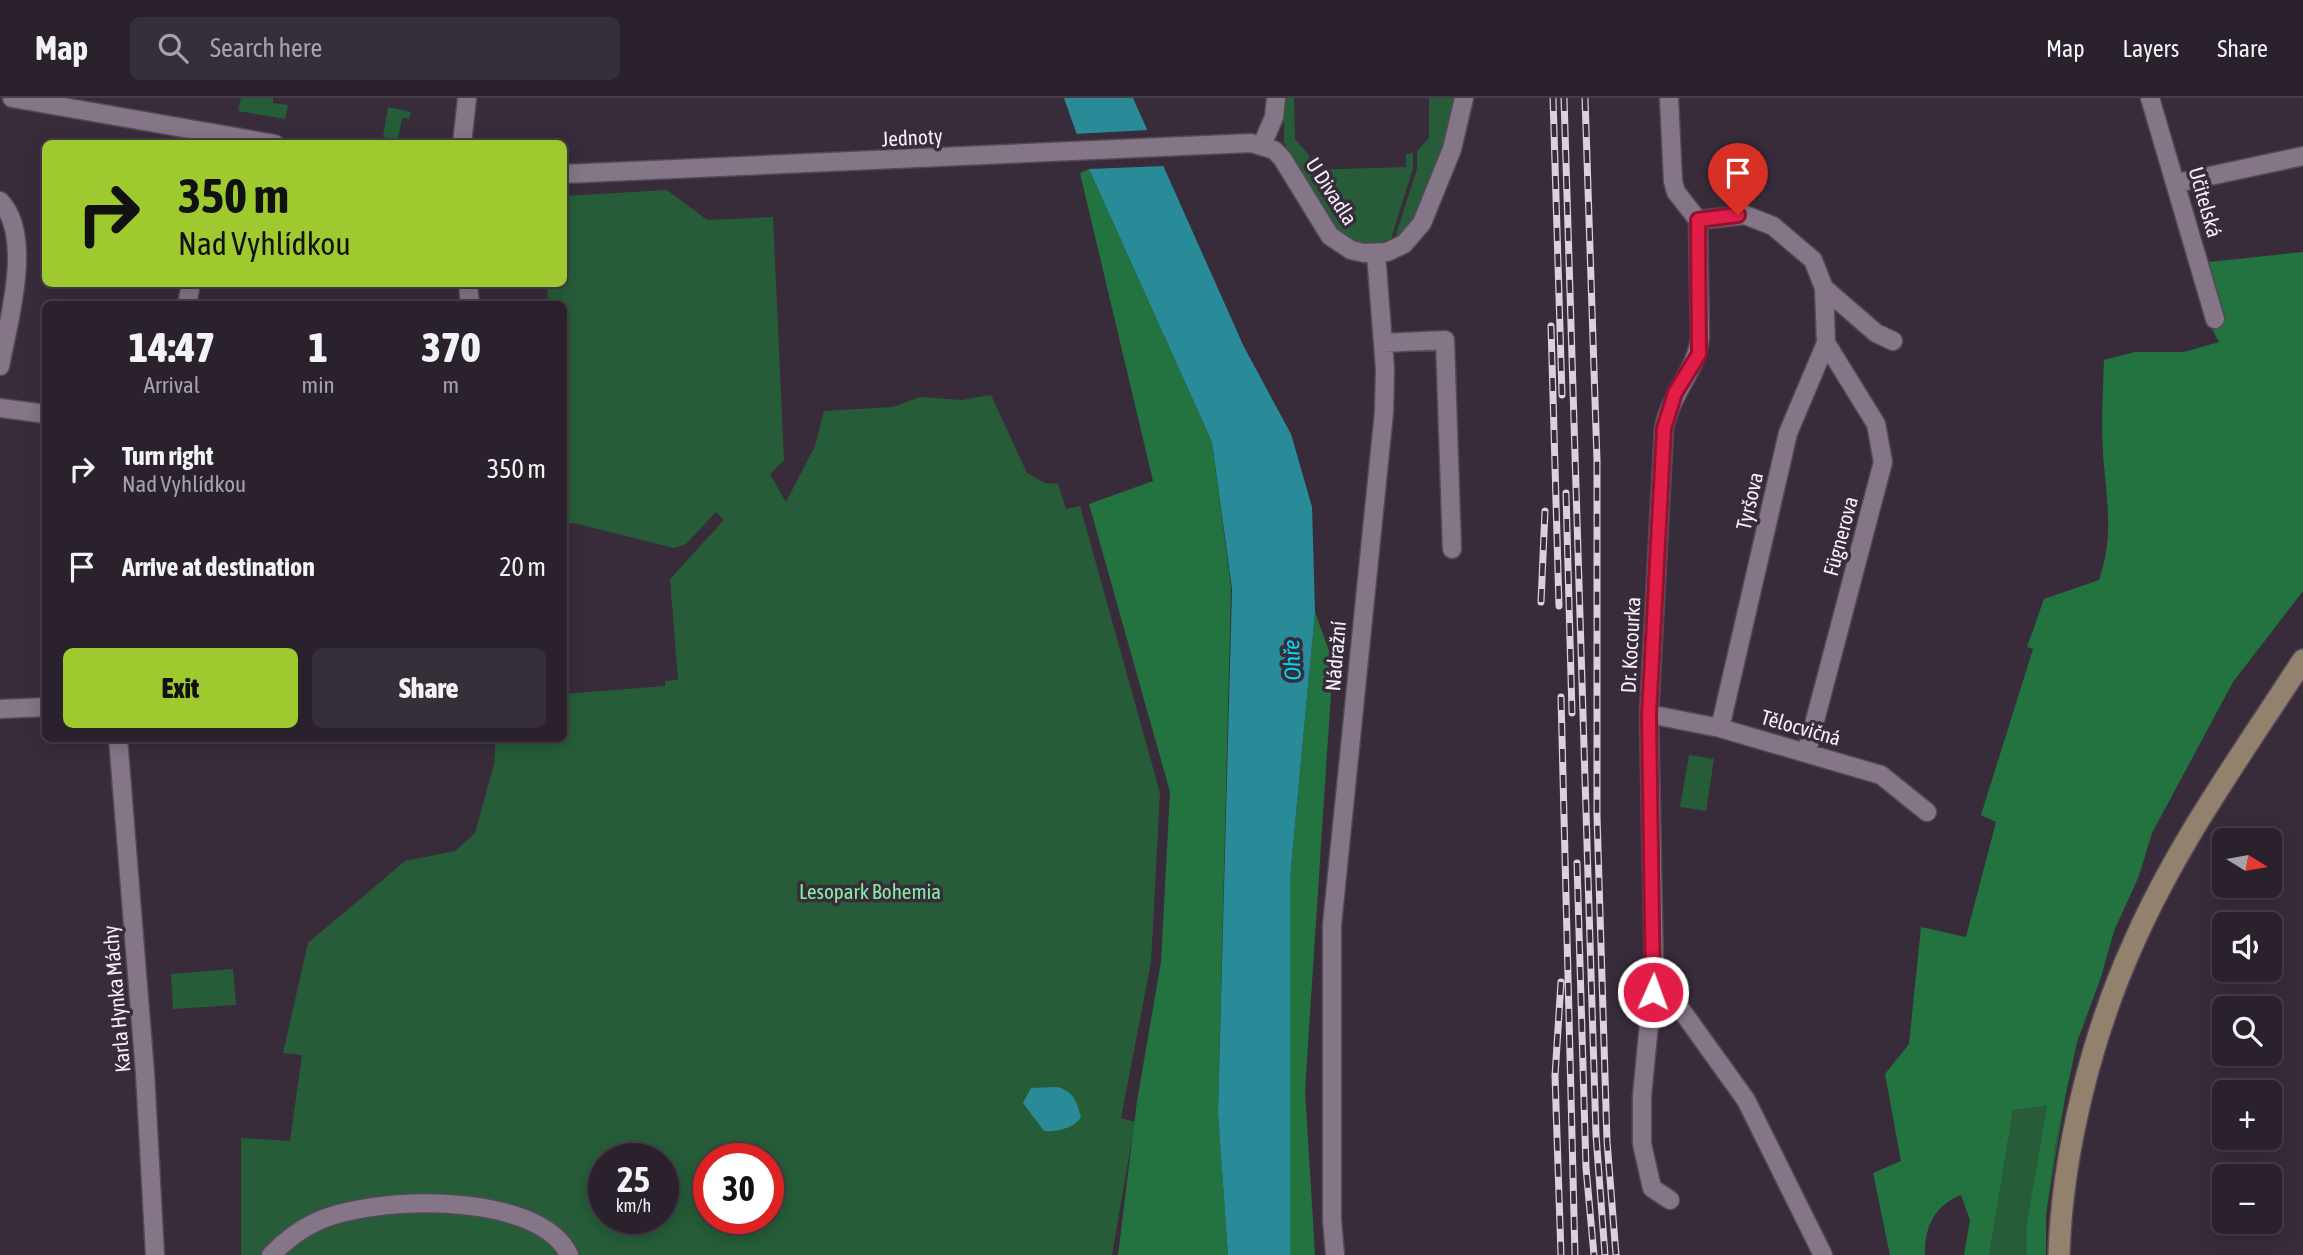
<!DOCTYPE html>
<html lang="en">
<head>
<meta charset="utf-8">
<style>
	:root { --surface:#2a212c; --page:#362e38; --text:#f1f3f6; --muted:#a5a3a9; --line:#463e48; --accent:#9eca2f }
	body { margin:0; font-family:"Asap Condensed",sans-serif; background:var(--page); color:var(--text); height:100vh; display:flex; flex-direction:column; font-size:26px; white-space:nowrap }
	* { box-sizing:border-box; margin:0 }
	p { font-size:23px; color:var(--muted) }
	.icon { flex:none; width:38px; height:38px; fill:none; stroke:currentColor; stroke-width:2; stroke-linecap:round; stroke-linejoin:round }
	.map { position:relative; flex:1; overflow:hidden }
	.drawer { position:absolute; left:42px; top:203px; width:525px; height:441px; display:flex; flex-direction:column; background:var(--surface); border-radius:10px; box-shadow:0 4px 18px #0003,0 0 0 2px var(--line) }
	.drawer>* { flex:none }
	.guide { position:absolute; left:42px; top:42px; width:525px; height:147px; border-radius:10px; box-shadow:0 4px 18px #0003,0 0 0 2px var(--line); background:#9eca2f; color:#111; overflow:hidden }
	.needle { width:46px; rotate:101deg }
	.tools { position:absolute; left:2212px; top:730px; display:grid; gap:14px }
	.tools a { display:grid; place-items:center; width:70px; height:70px; border-radius:10px; background:var(--surface); box-shadow:0 4px 18px #0003,0 0 0 2px var(--line); font-size:35px }
	.speed { position:absolute; left:588px; top:1045px; display:flex; gap:14px; font-size:35px; font-weight:700; text-align:center }
	.speed>* { display:grid; place-content:center; width:91px; height:91px; border-radius:50%; background:var(--surface); box-shadow:0 4px 18px #0003,0 0 0 2px var(--line); line-height:1 }
	.speed small { font-size:18px; font-weight:400 }
	.speed .limit { border:10px solid #d22; background:#fff; color:#111 }
	.pin { position:absolute; display:grid; place-items:center; width:60px; height:60px; color:#fff; margin:-72px -30px; border-radius:50% 50% 50% 0; rotate:-45deg; box-shadow:0 0 7px #0007 }
	.pin .icon { rotate:45deg }
	.me { position:absolute; width:77px; margin:-38px; rotate:2deg; stroke-linejoin:round; filter:drop-shadow(0 0 5px #0008) }
	.turn { display:flex; align-items:center; gap:24px; height:147px; padding:0 21px; font-size:32px }
	.turn .icon { width:91px; height:91px; stroke-width:2.5 }
	.turn b { display:block; font-size:49px; line-height:60px }
	.eta { display:flex; justify-content:space-evenly; align-items:center; height:119px; text-align:center }
	.eta b { font-size:42px; font-weight:800; line-height:49px }
	.primary-button { display:flex; gap:14px; margin-top:auto; padding:14px 21px }
	.primary-button a { flex:1; height:80px; border-radius:10px; background:var(--accent); color:#111; font-size:28px; font-weight:800; line-height:80px; text-align:center }
	.primary-button a+a { background:var(--page); color:var(--text) }
	ul { padding:0; list-style:none }
	li { display:flex; align-items:center; gap:21px; height:98px; padding:0 21px }
	li div { flex:1 }
	li b { display:block; font-size:26px }
	li em { font-style:normal }
	header { display:flex; align-items:center; gap:42px; box-sizing:border-box; height:98px; padding:0 35px; background:var(--surface); border-bottom:2px solid var(--line) }
	header strong { font-size:33px }
	nav { display:flex; gap:38px; margin-inline-start:auto; font-size:24px }
	.search { width:490px; height:63px; background:var(--page); display:flex; align-items:center; gap:18px; box-sizing:border-box; padding:0 24px; border-radius:10px; color:var(--muted); font-size:26px }
	.map>svg:first-child { display:block }
</style>
</head>
<body>
<header>
<strong>Map</strong>
<div class="search"><svg class="icon" aria-label="search" viewBox="0 0 24 24"><circle cx="10" cy="10" r="6"/><path d="M15 15l6 6"/></svg>Search here</div>
<nav><a>Map</a><a>Layers</a><a>Share</a></nav>
</header>
<div class="map">
<svg width="2303" height="1157" viewBox="0 0 2303 1157">
	<rect width="100%" height="100%" fill="#382c3b"/>
	<path fill="#265d38" fill-rule="evenodd" d="M241 0H273V5L288 7 285 21 238 13Z
		M1284 0H1294L1295 41 1309 57 1310 72 1406 69V56L1413 55V70L1391 141C1370 149 1350 145 1334 129L1284 45Z
		M1429 0H1455C1452 33 1425 123 1395 139L1417 71V53L1429 40Z
		M388 9 411 14 409 21 402 20 398 42 383 39Z
		M667 92 707 122 773 119 784 362 770 376 786 404 815 348 824 313 893 309 920 299 962 302 991 297 1027 375 1045 385 1058 386 1066 411 1080 408 1160 695 1151 864 1121 1020 1135 1024 1112 1157H241V1040L290 1043 302 957 283 955 308 845 405 763 455 753 475 735 494 666 496 641 564 640V596L665 588V583L678 582 670 481 724 422 716 414 686 446 674 450 574 425 564 426V206H548L547 186H564V98ZM604 1060H663V1120H604ZM709 1060H768V1120H709Z
		M1689 657 1714 661 1706 713 1680 709Z
		M233 871 236 907 173 911 171 876Z
		M2065 1002 2046 1116V1157H1989L2013 1012 2048 1008Z"/>
	<path fill="#237341" d="M1089 71 1212 344 1231 489 1218 1015 1228 1157H1118L1137 1003 1161 864 1170 694 1089 406 1153 383 1080 75Z
		M2303 154V493L2233 584 2152 735 2139 778 2114 833 2101 879 2077 944 2056 1042 2046 1116V1157H2027V1125L2047 1008 2013 1012 1989 1157H1964L1970 1122 1961 1097C1935 1107 1924 1129 1925 1157H1890L1873 1075 1901 1063 1885 976 1909 946 1921 829 1966 839 1996 724 1981 717 2033 551 2027 549 2044 501 2099 482C2115 435 2106 401 2103 354 2101 323 2103 292 2104 262L2135 254H2184L2219 244 2211 229 2223 218 2209 164Z
		M1315 514 1333 564 1305 992 1315 1157H1290V780Z"/>
	<path fill="#2a8b98" d="M1064 0H1133L1244 249 1291 336 1312 409 1315 514 1290 780V1157H1228L1218 1015 1232 491 1212 344 1089 71Z
		M1057 989C1073 993 1077 1003 1081 1019 1075 1030 1057 1034 1044 1033L1023 1005 1031 990Z"/>
	<path fill="#382c3b" d="M1149 32 1164 68 1089 71 1073 36Z"/>
	<g fill="none" stroke-linecap="round" stroke-linejoin="round">
		<defs>
			<path id="minor" d="M12 0 275 46
				M1669 0 1673 83 1676 94 1698 122 1700 239C1697 272 1671 295 1664 330L1649 616 1654 874 1642 998V1046L1652 1090 1670 1102
				M2150 0 2215 221
				M462 46 467 0
				M1262 47 1274 19 1276 0
				M564 76 1251 45 1274 52 1282 60 1330 138 1351 152 1364 155 1387 154 1404 146 1422 125 1452 51 1464 0
				M2177 85 2303 58
				M0 103C34 138 8 225 0 268
				M1698 122 1745 117 1773 128 1813 162 1824 190 1876 235 1893 243
				M468 186 470 206
				M187 206 191 186
				M1383 245 1445 242 1452 451
				M0 310 46 316
				M0 611 46 609
				M1649 616 1720 630 1881 677 1927 714
				M1720 630 1788 335 1826 245 1824 190
				M118 640 145 975 155 1157
				M1807 653 1883 364 1876 326 1826 245
				M1654 874 1746 1002 1823 1157
				M271 1157C283 1145 299 1132 314 1125 368 1097 539 1092 569 1157
				M1335 1157 1332 1122V827L1384 314 1385 271 1376 156"/>
			<path id="secondary" d="M2059 1157C2062 1055 2092 936 2134 844 2178 744 2244 653 2303 562"/>
		</defs>
		<use href="#minor" stroke="#534956" stroke-width="21"/>
		<use href="#secondary" stroke="#534956" stroke-width="24"/>
		<use href="#minor" stroke="#847687" stroke-width="18"/>
		<use href="#secondary" stroke="#92816c" stroke-width="21"/>
		<defs>
			<path id="rail" d="M1553 0 1562 297
				M1564 0 1596 1037 1605 1157
				M1585 0 1597 362V718L1607 1043 1616 1157
				M1551 228 1559 508
				M1566 395 1572 615
				M1541 504 1545 413
				M1561 599 1575 1157
				M1577 765 1586 1070 1594 1157
				M1561 884 1555 978 1561 1157"/>
		</defs>
		<use href="#rail" stroke="#d9d1dc" stroke-width="7"/>
		<use href="#rail" stroke="#382c3b" stroke-width="4.5" stroke-dasharray="13" stroke-linecap="butt"/>
	</g>
	<g fill="none" stroke-linecap="round" stroke-linejoin="round">
		<defs>
			<path id="route" d="M1653 894 1649 617 1664 330 1675 295 1699 256 1698 122 1738 117"/>
		</defs>
		<use href="#route" stroke="#92132f" stroke-width="18"/>
		<use href="#route" stroke="#e11d48" stroke-width="12"/>
	</g>
	<g text-anchor="middle" dominant-baseline="central" stroke-width="7" stroke-linejoin="round" paint-order="stroke">
		<g font-size="21" fill="#f6eff9" stroke="#382c3b">
			<text transform="translate(912 39) rotate(-3)">Jednoty</text>
			<text transform="translate(1332 93) rotate(57)">U Divadla</text>
			<text transform="translate(2206 104) rotate(74)">Učitelská</text>
			<text transform="translate(1749 403) rotate(-77)">Tyršova</text>
			<text transform="translate(1840 438) rotate(-75)">Fügnerova</text>
			<text transform="translate(1630 547) rotate(-87)">Dr. Kocourka</text>
			<text transform="translate(1335 558) rotate(-85)">Nádražní</text>
			<text transform="translate(1801 629) rotate(16)">Tělocvičná</text>
			<text transform="translate(116 901) rotate(-95)">Karla Hynka Máchy</text>
		</g>
		<g font-size="21" fill="#85eda4" stroke="#382c3b">
			<text x="870" y="793">Lesopark Bohemia</text>
		</g>
		<g font-size="23" font-style="italic" fill="#00dbf2" stroke="#382c3b">
			<text transform="translate(1292 562) rotate(-93)">Ohře</text>
		</g>
	</g>
</svg>
<div class="tools">
<a><svg class="needle" viewBox="-14 -14 28 28"><path d="M0-13l5 13h-10z" fill="#e53935"/><path d="M0 13l5-13h-10z" fill="#a5a3a9"/></svg></a>
<a><svg class="icon" aria-label="sound" viewBox="0 0 24 24"><path d="M4 9h4l5-4v14l-5-4H4zM17 9q2 3 0 6"/></svg></a>
<a><svg class="icon" aria-label="search" viewBox="0 0 24 24"><circle cx="10" cy="10" r="6"/><path d="M15 15l6 6"/></svg></a>
<a>+</a>
<a>−</a>
</div>
<div class="speed"><div>25<small>km/h</small></div><div class="limit">30</div></div>
<div class="pin" style="left:1738px;top:117px;background:#d93025"><svg class="icon" aria-label="arrive" viewBox="0 0 24 24"><path d="M6 21V4h12l-3 4 3 4H6"/></svg></div>
<svg class="me" style="left:1653px;top:894px" viewBox="-20 -20 40 40"><circle r="17" fill="#e11d48" stroke="#fff" stroke-width="3"/><path d="M0-11L8 9 0 5-8 9z" fill="#fff"/></svg>
<div class="guide">
<div class="turn"><svg class="icon" aria-label="right" viewBox="0 0 24 24"><path d="M7 20v-9h11M14 6l5 5-5 5"/></svg><div><b>350 m</b>Nad Vyhlídkou</div></div>
</div>
<section class="drawer">
<div class="eta">
<div><b>14:47</b><p>Arrival</p></div>
<div><b>1</b><p>min</p></div>
<div><b>370</b><p>m</p></div>
</div>
<ul>
<li><svg class="icon" aria-label="right" viewBox="0 0 24 24"><path d="M7 20v-9h11M14 6l5 5-5 5"/></svg><div><b>Turn right</b><p>Nad Vyhlídkou</p></div><em>350 m</em></li>
<li><svg class="icon" aria-label="arrive" viewBox="0 0 24 24"><path d="M6 21V4h12l-3 4 3 4H6"/></svg><div><b>Arrive at destination</b></div><em>20 m</em></li>
</ul>
<div class="primary-button"><a>Exit</a><a>Share</a></div>
</section>
</div>
</body>
</html>
